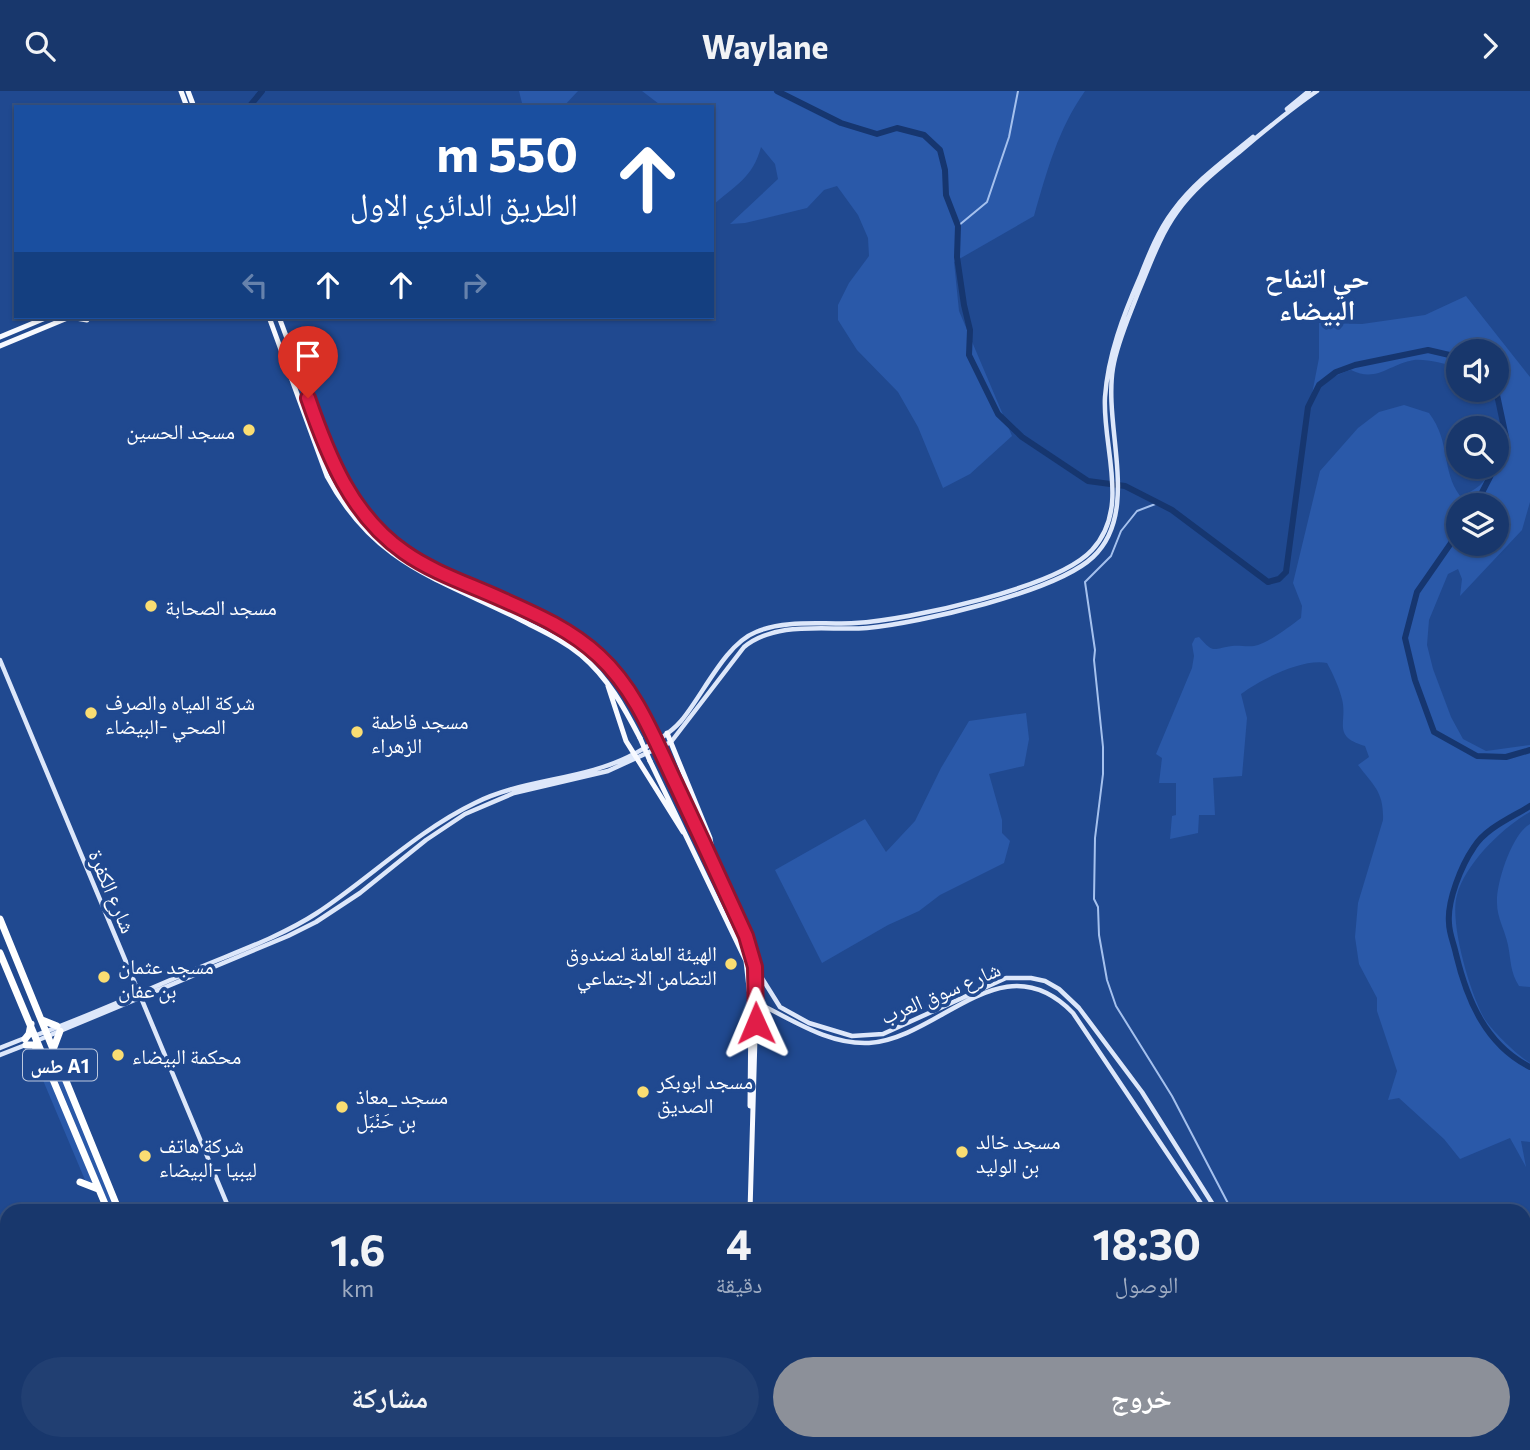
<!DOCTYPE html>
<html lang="ar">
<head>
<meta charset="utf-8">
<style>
	:root { --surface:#18376c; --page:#213f72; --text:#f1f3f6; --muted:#9facc2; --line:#36517f; --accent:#8c9099 }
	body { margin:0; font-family:Commissioner,"Noto Naskh Arabic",sans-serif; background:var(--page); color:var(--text); direction:rtl; height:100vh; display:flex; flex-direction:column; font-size:26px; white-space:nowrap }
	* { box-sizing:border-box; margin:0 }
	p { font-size:23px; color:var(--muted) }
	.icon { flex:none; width:38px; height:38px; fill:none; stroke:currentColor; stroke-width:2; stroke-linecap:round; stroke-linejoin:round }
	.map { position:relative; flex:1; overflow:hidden; direction:ltr }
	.details { position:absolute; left:0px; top:1113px; width:1531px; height:247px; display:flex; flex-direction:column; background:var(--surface); border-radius:21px 21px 0 0; box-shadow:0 2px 5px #0004,0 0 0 2px var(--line); direction:rtl }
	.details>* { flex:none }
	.banner { position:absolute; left:14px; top:14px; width:700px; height:214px; border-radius:0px; box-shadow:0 2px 5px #0004,0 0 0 2px var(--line); direction:rtl; background:#1a4fa0; color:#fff; overflow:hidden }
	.buttons { position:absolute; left:1446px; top:248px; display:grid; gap:14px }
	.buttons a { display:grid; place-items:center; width:63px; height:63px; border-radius:50%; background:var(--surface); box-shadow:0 2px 5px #0004,0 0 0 2px var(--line); font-size:35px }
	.pin { position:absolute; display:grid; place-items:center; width:60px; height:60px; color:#fff; margin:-72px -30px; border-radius:50% 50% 50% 0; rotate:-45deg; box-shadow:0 0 7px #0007 }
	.pin .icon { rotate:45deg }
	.me { position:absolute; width:77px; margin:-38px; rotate:359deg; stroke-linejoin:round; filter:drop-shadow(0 0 5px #0008) }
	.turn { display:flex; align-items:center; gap:24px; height:147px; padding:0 21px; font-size:32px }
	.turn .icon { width:91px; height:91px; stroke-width:2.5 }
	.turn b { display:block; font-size:49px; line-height:60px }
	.lanes { display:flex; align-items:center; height:66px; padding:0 21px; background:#0003; justify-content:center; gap:35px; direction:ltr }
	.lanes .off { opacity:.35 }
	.eta { display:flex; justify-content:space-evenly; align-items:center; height:119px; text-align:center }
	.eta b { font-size:42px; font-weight:700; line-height:49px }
	.button { display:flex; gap:14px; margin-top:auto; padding:14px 21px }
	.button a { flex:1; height:80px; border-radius:42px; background:var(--accent); color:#fff; font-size:28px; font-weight:700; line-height:80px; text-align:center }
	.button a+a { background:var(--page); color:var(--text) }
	header { display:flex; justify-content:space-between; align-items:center; height:91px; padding:0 21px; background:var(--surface); font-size:32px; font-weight:700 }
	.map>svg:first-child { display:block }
</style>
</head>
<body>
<header><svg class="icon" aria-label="forward" viewBox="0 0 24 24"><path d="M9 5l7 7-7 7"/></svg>Waylane<svg class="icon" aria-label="search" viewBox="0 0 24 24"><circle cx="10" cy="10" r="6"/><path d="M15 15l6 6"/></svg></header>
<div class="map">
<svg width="1530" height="1359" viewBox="0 0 1530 1359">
	<rect width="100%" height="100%" fill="#204990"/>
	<path fill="#2a59a9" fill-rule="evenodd" d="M519 0H578L563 16H523Z
		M642 0H1085C1058 38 1047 80 1034 125L954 171 959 220 1012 345 970 383 943 397 918 336 898 301 857 259 838 229V214L849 192 869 165 868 147 858 124 837 95 824 99 807 117 745 132 730 133 778 88 775 73 761 56C753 87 734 95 712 115V16H663Z
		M1466 205 1530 286V411L1522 439 1460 505 1462 488 1458 478 1448 483 1429 529 1427 554 1433 578 1451 626 1463 648 1486 660 1530 654V721C1503 736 1465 773 1457 804 1449 831 1470 902 1484 927 1493 941 1516 963 1530 972V1051L1521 1050 1526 1076 1510 1047 1460 1068 1444 1048 1399 1007 1388 1009 1397 980 1377 920V907L1359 873 1355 846 1358 812 1383 729C1384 701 1374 695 1358 674L1369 666 1365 655C1331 645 1348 632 1342 608 1339 596 1333 583 1327 572 1303 567 1261 588 1241 603L1247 627 1242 685 1213 687 1215 724H1199L1198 742 1170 748 1172 725 1176 724V692H1159L1162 667 1156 663 1192 577 1194 565 1192 553 1195 547 1199 546C1214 563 1212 558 1232 555 1239 554 1246 556 1254 555 1267 553 1289 536 1301 527L1302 515 1293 492 1320 380 1358 337 1379 321 1404 314 1429 322C1451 351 1441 379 1460 405 1476 400 1485 392 1492 376H1496L1501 334 1494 299H1496V261H1458V276C1444 273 1428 268 1414 269 1389 273 1377 292 1351 279 1335 283 1325 292 1312 303L1319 267V232L1362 233 1425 224ZM1458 415H1496V453H1458Z
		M1026 622 1029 648 1024 675 989 683 1002 729V742L1010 750 1004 772 940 804 919 820 888 834 822 872 775 779 865 728 886 761 915 730 941 677 969 630Z
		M1530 733V896L1519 895C1510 881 1511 869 1508 854 1505 839 1497 827 1497 812 1496 792 1512 743 1530 733Z
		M29 956 38 961 93 1093 85 1089Z
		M50 958 117 1120H111L46 961Z"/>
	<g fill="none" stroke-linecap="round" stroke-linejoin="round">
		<path stroke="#a5c1ee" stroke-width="2" d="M958 135 987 111 1009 46 1018 0
			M1158 412 1137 420 1121 440 1111 465 1085 491 1095 559 1094 569 1103 656V683L1095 747 1094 808 1098 816 1099 844 1107 889 1116 915 1172 1005 1232 1120"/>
		<path stroke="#16366f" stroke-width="6" d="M777 0 841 32 877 43 897 37 924 44 940 59 945 79 946 104 958 135 957 166 964 214 970 239 969 264 998 323 1022 346 1088 390 1125 395 1172 419 1268 491 1279 488 1286 481 1308 316 1319 294 1336 281 1355 274 1428 259 1458 266
			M249 16 262 0
			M1496 299 1506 346 1496 364
			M1475 415 1491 384 1492 376
			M1458 442 1417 501 1405 547 1415 589 1434 641 1477 665 1506 666 1530 659
			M1530 715C1511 727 1486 737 1474 756 1461 775 1447 810 1449 832 1449 842 1454 853 1456 863 1467 909 1486 954 1530 976"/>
		<path stroke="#dde7fa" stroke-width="4.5" d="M1287 18 1309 0
			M0 569 230 1120
			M755 876 780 916 809 932 852 945 883 943 1006 887H1031L1045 890 1059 898 1079 917 1142 1001 1217 1120
			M755 911C790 927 827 954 869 952 941 947 1002 849 1073 922L1206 1120
			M34 945C89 925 142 901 196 878 236 861 280 846 317 822 370 787 417 740 475 712 525 687 584 690 634 663 650 654 669 644 681 630 703 604 725 553 756 541 786 528 823 534 855 532 908 529 1057 497 1092 459 1131 417 1102 356 1105 306 1108 264 1123 225 1140 186 1149 163 1158 140 1173 120 1195 90 1225 69 1253 46
			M36 950 288 845 316 831 360 802 426 749 465 723 514 702 608 680 671 651 744 556C777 529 828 540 867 537 919 532 1056 501 1093 466 1141 421 1103 337 1113 277 1117 252 1129 226 1138 202 1150 174 1159 146 1177 121 1193 98 1216 80 1238 62 1263 41 1289 19 1317 0
			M0 957 25 947
			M0 964 28 953
			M332 1353 337 1359
			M1175 1353 1176 1359
			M1180 1353 1181 1359
			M1304 1353 1306 1359
			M1314 1353 1317 1359
			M23 1359 37 1353
			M40 1359 55 1353
			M639 1359 668 1353
			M659 1359 685 1353"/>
		<path stroke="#f7f9ff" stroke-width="5" d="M181 0 187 16
			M188 0 194 16
			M70 226 87 229 88 226
			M269 226 327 385C375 474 438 487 521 529 542 540 563 549 581 564 608 587 624 616 640 647
			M279 226 336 379C376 457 429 476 504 509 529 520 554 530 576 546 610 571 632 604 652 641
			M0 246 48 226
			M0 255 70 226
			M608 595 626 650 683 741
			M667 642 710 747 712 760 711 767
			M663 664 746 845 755 876 756 912 750 1120
			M650 670 746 870 751 915 750 1015
			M743 1353V1359
			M738 1359V1353"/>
		<path stroke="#fff" stroke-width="7" d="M0 828 119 1120
			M0 862 108 1120
			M42 929 57 935
			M25 948 29 943 31 933
			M26 954H33L41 960
			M54 956 60 940
			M80 1091 98 1098
			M208 1353 211 1359
			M220 1353 224 1359"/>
		<path stroke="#f7f9ff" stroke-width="5" d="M652 641 663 664
			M640 647 650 670"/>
	</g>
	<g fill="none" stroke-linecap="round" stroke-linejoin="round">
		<defs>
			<path id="route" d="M308 307C328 365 351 424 404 461 432 481 468 493 499 507 535 523 570 538 599 565 636 599 654 647 675 691 699 742 723 794 746 845L755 876 756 932"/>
		</defs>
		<use href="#route" stroke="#92132f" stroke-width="18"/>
		<use href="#route" stroke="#e11d48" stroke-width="12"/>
	</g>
	<g fill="#fadd72" stroke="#204990" stroke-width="2.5">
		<circle cx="249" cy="339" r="7"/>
		<circle cx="151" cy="515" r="7"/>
		<circle cx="91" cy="622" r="7"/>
		<circle cx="357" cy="641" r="7"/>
		<circle cx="731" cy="873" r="7"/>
		<circle cx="104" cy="886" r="7"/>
		<circle cx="118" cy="964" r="7"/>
		<circle cx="643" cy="1001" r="7"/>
		<circle cx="342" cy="1016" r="7"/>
		<circle cx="962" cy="1061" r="7"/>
		<circle cx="145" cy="1065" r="7"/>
	</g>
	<g text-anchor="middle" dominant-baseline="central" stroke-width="7" stroke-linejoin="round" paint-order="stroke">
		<rect fill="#204990" stroke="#bcc8de" stroke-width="2" x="23" y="958.5" width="74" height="31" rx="5"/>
		<g font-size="19" font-weight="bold" fill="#fff">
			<text x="60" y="974">طس A1</text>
		</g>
		<g font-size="21" fill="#fff" stroke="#204990" text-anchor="start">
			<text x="235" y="339" text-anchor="end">مسجد الحسين</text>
			<text x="165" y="515">مسجد الصحابة</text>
			<text x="105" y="610">شركة المياه والصرف<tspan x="105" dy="24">الصحي -البيضاء</tspan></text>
			<text x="371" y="629">مسجد فاطمة<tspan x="371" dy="24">الزهراء</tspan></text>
			<text x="717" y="861" text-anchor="end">الهيئة العامة لصندوق<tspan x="717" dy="24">التضامن الاجتماعي</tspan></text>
			<text x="118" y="874">مسجد عثمان<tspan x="118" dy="24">بن عفان</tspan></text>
			<text x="132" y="964">محكمة البيضاء</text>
			<text x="657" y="989">مسجد ابوبكر<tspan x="657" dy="24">الصديق</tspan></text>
			<text x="356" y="1004">مسجد _معاذ<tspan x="356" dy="24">بن حَنْبَل</tspan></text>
			<text x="976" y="1049">مسجد خالد<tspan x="976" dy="24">بن الوليد</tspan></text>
			<text x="159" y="1053">شركة هاتف<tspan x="159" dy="24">ليبيا -البيضاء</tspan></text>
		</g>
		<g font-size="21" fill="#fff" stroke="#204990">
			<text transform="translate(113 800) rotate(67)">شارع الكفرة</text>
			<text transform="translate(940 901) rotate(-23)">شارع سوق العرب</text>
		</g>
		<g font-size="28" font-weight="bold" fill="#fff" stroke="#204990">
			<text x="1317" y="186">حي التفاح<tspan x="1317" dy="32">البيضاء</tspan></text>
		</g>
	</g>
</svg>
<div class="buttons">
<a><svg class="icon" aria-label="sound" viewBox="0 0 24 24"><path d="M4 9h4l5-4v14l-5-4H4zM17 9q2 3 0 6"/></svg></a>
<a><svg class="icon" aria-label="search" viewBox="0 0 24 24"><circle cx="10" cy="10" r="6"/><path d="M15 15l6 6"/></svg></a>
<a><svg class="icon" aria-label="layers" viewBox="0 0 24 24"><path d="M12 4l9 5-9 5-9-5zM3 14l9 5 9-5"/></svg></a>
</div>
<div class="pin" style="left:308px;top:307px;background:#d93025"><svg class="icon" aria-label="arrive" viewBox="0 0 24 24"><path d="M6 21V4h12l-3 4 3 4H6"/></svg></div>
<svg class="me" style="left:756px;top:932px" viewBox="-20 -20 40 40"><path d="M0-17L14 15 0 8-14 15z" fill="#e11d48" stroke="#fff" stroke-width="4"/></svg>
<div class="banner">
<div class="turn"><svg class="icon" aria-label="ahead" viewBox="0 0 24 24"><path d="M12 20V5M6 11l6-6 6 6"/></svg><div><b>550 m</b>الطريق الدائري الاول</div></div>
<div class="lanes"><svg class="icon off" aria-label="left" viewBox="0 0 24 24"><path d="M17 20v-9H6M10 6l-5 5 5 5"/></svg><svg class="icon" aria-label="ahead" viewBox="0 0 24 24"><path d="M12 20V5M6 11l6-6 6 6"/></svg><svg class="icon" aria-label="ahead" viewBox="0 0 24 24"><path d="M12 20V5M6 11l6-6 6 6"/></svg><svg class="icon off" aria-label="right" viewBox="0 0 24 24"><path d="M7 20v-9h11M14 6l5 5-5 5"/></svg></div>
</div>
<section class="details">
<div class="eta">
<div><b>18:30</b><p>الوصول</p></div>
<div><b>4</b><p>دقيقة</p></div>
<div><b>1.6</b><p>km</p></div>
</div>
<div class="button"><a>خروج</a><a>مشاركة</a></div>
</section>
</div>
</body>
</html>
